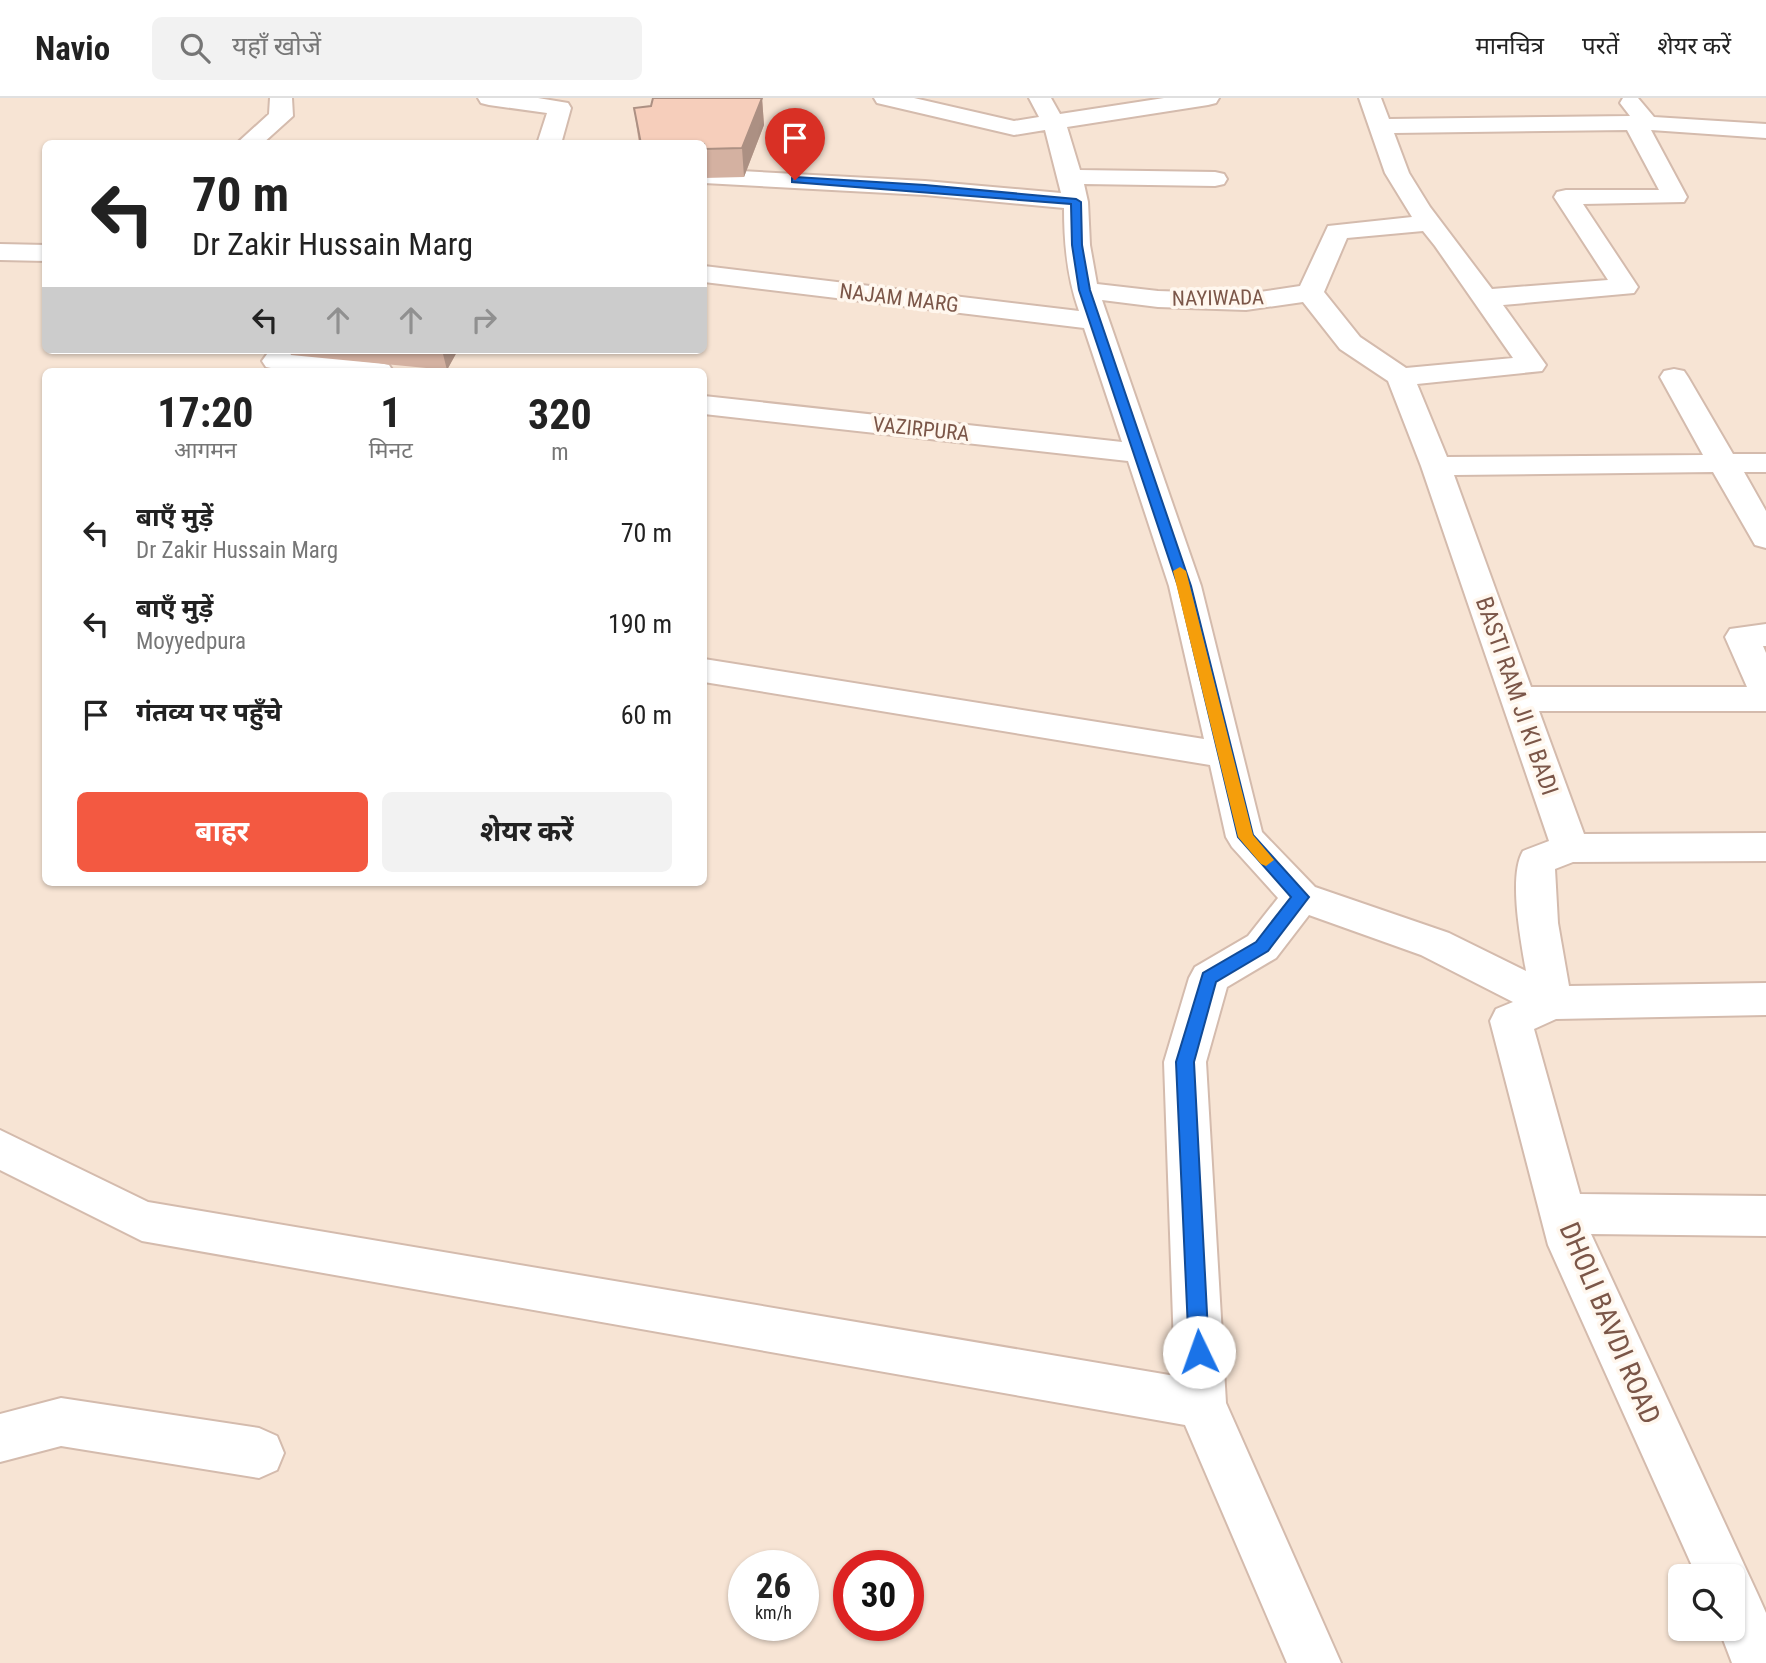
<!DOCTYPE html>
<html lang="hi">
<head>
<meta charset="utf-8">
<style>
	:root { --surface:#fff; --page:#f2f2f2; --text:#222; --muted:#767676; --line:#e0e0e0; --accent:#f35941 }
	body { margin:0; font-family:"Roboto Condensed","Noto Sans Devanagari",sans-serif; background:var(--page); color:var(--text); height:100vh; display:flex; flex-direction:column; font-size:26px; white-space:nowrap }
	* { box-sizing:border-box; margin:0 }
	p { font-size:23px; color:var(--muted) }
	.icon { flex:none; width:38px; height:38px; fill:none; stroke:currentColor; stroke-width:2; stroke-linecap:round; stroke-linejoin:round }
	.map { position:relative; flex:1; overflow:hidden }
	.panel { position:absolute; left:42px; top:270px; width:665px; height:518px; display:flex; flex-direction:column; background:var(--surface); border-radius:10px; box-shadow:0 2px 5px #0004 }
	.panel>* { flex:none }
	.hud { position:absolute; left:42px; top:42px; width:665px; height:214px; border-radius:10px; box-shadow:0 2px 5px #0004; background:#fff; color:var(--text); overflow:hidden }
	.fabs { position:absolute; left:1668px; top:1466px; display:grid; gap:14px }
	.fabs a { display:grid; place-items:center; width:77px; height:77px; border-radius:10px; background:var(--surface); box-shadow:0 2px 5px #0004; font-size:35px }
	.speed { position:absolute; left:728px; top:1452px; display:flex; gap:14px; font-size:35px; font-weight:700; text-align:center }
	.speed>* { display:grid; place-content:center; width:91px; height:91px; border-radius:50%; background:var(--surface); box-shadow:0 2px 5px #0004; line-height:1 }
	.speed small { font-size:18px; font-weight:400 }
	.speed .limit { border:10px solid #d22; background:#fff; color:#111 }
	.pin { position:absolute; display:grid; place-items:center; width:60px; height:60px; color:#fff; margin:-72px -30px; border-radius:50% 50% 50% 0; rotate:-45deg; box-shadow:0 0 7px #0007 }
	.pin .icon { rotate:45deg }
	.me { position:absolute; width:77px; margin:-38px; rotate:357deg; stroke-linejoin:round; filter:drop-shadow(0 0 5px #0008) }
	.turn { display:flex; align-items:center; gap:24px; height:147px; padding:0 35px; font-size:32px }
	.turn .icon { width:91px; height:91px; stroke-width:2.5 }
	.turn b { display:block; font-size:49px; line-height:60px }
	.lanes { display:flex; align-items:center; height:66px; padding:0 35px; background:#0003; justify-content:center; gap:35px; direction:ltr }
	.lanes .off { opacity:.35 }
	.eta { display:flex; justify-content:space-evenly; align-items:center; height:119px; text-align:center }
	.eta b { font-size:42px; font-weight:700; line-height:49px }
	.primary-button { display:flex; gap:14px; margin-top:auto; padding:14px 35px }
	.primary-button a { flex:1; height:80px; border-radius:10px; background:var(--accent); color:#fff; font-size:28px; font-weight:700; line-height:80px; text-align:center }
	.primary-button a+a { background:var(--page); color:var(--text) }
	ul { padding:0; list-style:none }
	li { display:flex; align-items:center; gap:21px; height:91px; padding:0 35px }
	li div { flex:1 }
	li b { display:block; font-size:26px }
	li em { font-style:normal }
	header { display:flex; align-items:center; gap:42px; box-sizing:border-box; height:98px; padding:0 35px; background:var(--surface); border-bottom:2px solid var(--line) }
	header strong { font-size:33px }
	nav { display:flex; gap:38px; margin-inline-start:auto; font-size:24px }
	.search { width:490px; height:63px; background:var(--page); display:flex; align-items:center; gap:18px; box-sizing:border-box; padding:0 24px; border-radius:10px; color:var(--muted); font-size:26px }
	.map>svg:first-child { display:block }
</style>
</head>
<body>
<header>
<strong>Navio</strong>
<div class="search"><svg class="icon" aria-label="search" viewBox="0 0 24 24"><circle cx="10" cy="10" r="6"/><path d="M15 15l6 6"/></svg>यहाँ खोजें</div>
<nav><a>मानचित्र</a><a>परतें</a><a>शेयर करें</a></nav>
</header>
<div class="map">
<svg width="1766" height="1565" viewBox="0 0 1766 1565">
	<rect width="100%" height="100%" fill="#fef3e6"/>
	<path fill="#f7e4d4" fill-rule="evenodd" d="M0 0H1766V1565H0ZM46 46H704V252H46ZM46 273H704V784H46ZM744 1468H803V1528H744ZM849 1468H908V1528H849ZM1680 1479H1732V1531H1680Z"/>
	<g fill="none" stroke-linecap="round" stroke-linejoin="round">
		<defs>
			<path id="minor" d="M270 0H292L293 18 262 46H236L269 16Z
				M478 0H538L568 5 571 10 561 46H537L547 15 489 7 481 5Z
				M874 0H914L1014 23 1039 19 1029 0H1051L1060 16 1164 0H1219L1216 5 1208 7 1067 29 1080 72 1215 74 1224 76 1227 81 1224 86 1215 88 1084 86 1088 104 1090 147 1097 186 1158 193 1246 196 1300 188 1328 128 1412 119 1385 75 1359 0H1381L1389 21 1630 18 1620 5 1623 0H1638L1654 19 1766 26V40L1651 32 1687 99 1684 104 1583 106 1638 189 1634 195 1503 207 1546 267 1542 273 1417 286 1447 359 1703 357 1660 279 1664 273 1674 271 1684 273 1688 279 1733 356H1766V374H1744L1766 413V450L1755 447 1713 374 1454 377 1531 589H1747L1725 539 1730 531 1766 526V548H1763L1766 555V613H1539L1584 736 1766 735V763L1573 764 1555 771 1558 825 1569 888 1766 885V917L1556 921 1534 931 1580 1096 1766 1098V1138L1591 1136 1758 1497 1766 1515V1565H1732L1719 1531H1732V1479H1697L1548 1147 1490 923 1496 911 1513 904 1421 857 1309 817 1276 860 1227 889 1206 964 1226 1305 1341 1565H1287L1185 1327 142 1143 0 1072V1032L148 1104 1175 1278 1164 964 1189 880 1195 869 1248 838 1278 800 1232 749 1226 739 1210 667 704 584V561L1204 641 1169 488 1128 363 704 316V298L1122 344 1084 230 704 184V168L1079 213C1067 179 1064 146 1064 110L925 97 704 85V71L925 83 1061 95 1045 32 1014 37 877 5ZM1627 32 1659 92H1566L1557 94 1554 99 1608 182 1492 191 1430 109 1409 75 1394 35ZM1423 133 1435 148 1513 260 1406 270 1360 239 1324 194 1347 140ZM1102 202 1158 209 1246 212 1303 204 1340 251 1388 283 1421 368 1549 743 1523 753C1508 778 1521 844 1526 873L1449 835 1315 789 1262 734 1201 488Z
				M0 146 46 147V163L0 162Z
				M270 252H298L295 256 379 265 389 267 393 273 276 271 266 269 262 263Z
				M61 1300 259 1330 277 1338 284 1355 277 1372 259 1380 61 1348 0 1364V1316Z"/>
		</defs>
		<use href="#minor" stroke="#d4bbad" stroke-width="4"/>
		<use href="#minor" fill="#fff" fill-rule="evenodd"/>
	</g>
	<path fill="#d4b1a1" d="M762 0 764 27 744 79 704 80V46H639L634 10Z
		M289 252H458L447 272 291 257Z"/>
	<path fill="#ac9083" d="M762 0 764 27 744 79 742 50Z
		M442 252H458L447 272Z"/>
	<path fill="#f6cebb" stroke="#ac9083" stroke-width="2" d="M653 0H762L742 50 704 51V46H641L634 10 651 8Z"/>
	<path fill="#1a73e8" stroke="#114b97" stroke-width="2" d="M795 79 925 87 1076 101 1081 104 1082 147 1090 192 1191 488 1253 737 1309 799 1268 853 1216 884 1194 964 1209 1254 1206 1260 1199 1263 1192 1260 1189 1254 1176 964 1203 875 1256 844 1291 799 1238 739 1178 488 1079 192 1072 147 1071 106 792 84V80Z"/>
	<path fill="#f59e0b" d="M1180 469 1186 473 1253 737 1274 762 1266 768 1261 766 1238 739 1173 473Z"/>
	<g text-anchor="middle" dominant-baseline="central" stroke-width="7" stroke-linejoin="round" paint-order="stroke">
		<g font-size="21" fill="#7b5648" stroke="#fff7ee">
			<text transform="translate(899 200) rotate(7)">NAJAM MARG</text>
			<text transform="translate(1218 200) rotate(-1)">NAYIWADA</text>
			<text transform="translate(921 331) rotate(6)">VAZIRPURA</text>
		</g>
		<g font-size="24" fill="#7b5648" stroke="#fff7ee">
			<text transform="translate(1517 598) rotate(71)">BASTI RAM JI KI BADI</text>
		</g>
		<g font-size="28" fill="#7b5648" stroke="#fff7ee">
			<text transform="translate(1610 1225) rotate(67)">DHOLI BAVDI ROAD</text>
		</g>
	</g>
</svg>
<div class="fabs">
<a><svg class="icon" aria-label="search" viewBox="0 0 24 24"><circle cx="10" cy="10" r="6"/><path d="M15 15l6 6"/></svg></a>
</div>
<div class="speed"><div>26<small>km/h</small></div><div class="limit">30</div></div>
<div class="pin" style="left:795px;top:82px;background:#d93025"><svg class="icon" aria-label="arrive" viewBox="0 0 24 24"><path d="M6 21V4h12l-3 4 3 4H6"/></svg></div>
<svg class="me" style="left:1199px;top:1254px" viewBox="-20 -20 40 40"><circle r="19" fill="#fff"/><path d="M0-13L10 11 0 6-10 11z" fill="#1a73e8"/></svg>
<div class="hud">
<div class="turn"><svg class="icon" aria-label="left" viewBox="0 0 24 24"><path d="M17 20v-9H6M10 6l-5 5 5 5"/></svg><div><b>70 m</b>Dr Zakir Hussain Marg</div></div>
<div class="lanes"><svg class="icon" aria-label="left" viewBox="0 0 24 24"><path d="M17 20v-9H6M10 6l-5 5 5 5"/></svg><svg class="icon off" aria-label="ahead" viewBox="0 0 24 24"><path d="M12 20V5M6 11l6-6 6 6"/></svg><svg class="icon off" aria-label="ahead" viewBox="0 0 24 24"><path d="M12 20V5M6 11l6-6 6 6"/></svg><svg class="icon off" aria-label="right" viewBox="0 0 24 24"><path d="M7 20v-9h11M14 6l5 5-5 5"/></svg></div>
</div>
<section class="panel">
<div class="eta">
<div><b>17:20</b><p>आगमन</p></div>
<div><b>1</b><p>मिनट</p></div>
<div><b>320</b><p>m</p></div>
</div>
<ul>
<li><svg class="icon" aria-label="left" viewBox="0 0 24 24"><path d="M17 20v-9H6M10 6l-5 5 5 5"/></svg><div><b>बाएँ मुड़ें</b><p>Dr Zakir Hussain Marg</p></div><em>70 m</em></li>
<li><svg class="icon" aria-label="left" viewBox="0 0 24 24"><path d="M17 20v-9H6M10 6l-5 5 5 5"/></svg><div><b>बाएँ मुड़ें</b><p>Moyyedpura</p></div><em>190 m</em></li>
<li><svg class="icon" aria-label="arrive" viewBox="0 0 24 24"><path d="M6 21V4h12l-3 4 3 4H6"/></svg><div><b>गंतव्य पर पहुँचे</b></div><em>60 m</em></li>
</ul>
<div class="primary-button"><a>बाहर</a><a>शेयर करें</a></div>
</section>
</div>
</body>
</html>
